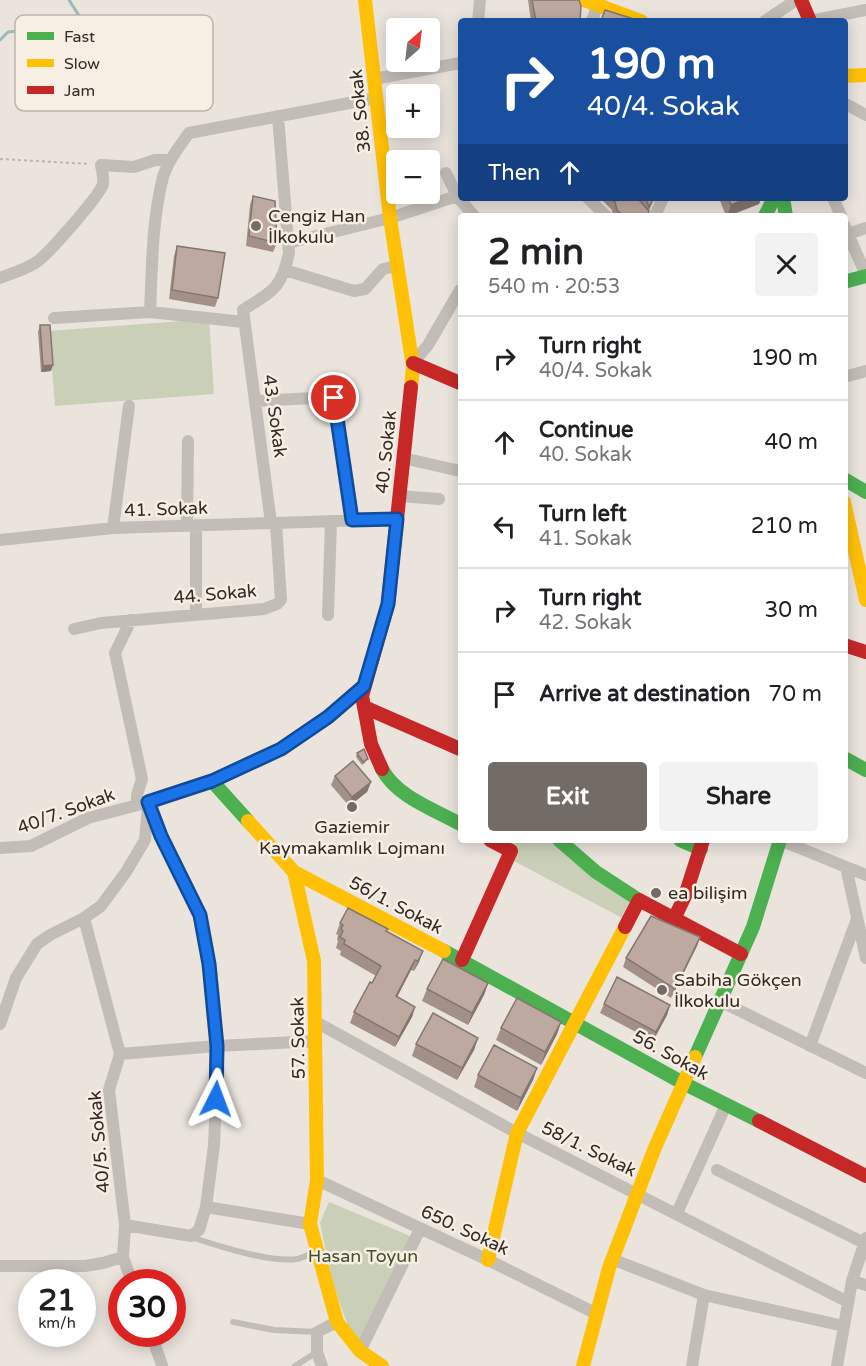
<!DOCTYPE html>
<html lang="en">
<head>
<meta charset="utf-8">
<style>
	:root { --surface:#fff; --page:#f2f2f2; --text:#202124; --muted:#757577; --line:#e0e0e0; --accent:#736b66 }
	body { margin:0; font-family:"Varela Round",sans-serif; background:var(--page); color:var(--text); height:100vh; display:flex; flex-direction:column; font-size:22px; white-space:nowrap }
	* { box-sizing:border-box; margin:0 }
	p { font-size:20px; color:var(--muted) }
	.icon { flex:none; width:33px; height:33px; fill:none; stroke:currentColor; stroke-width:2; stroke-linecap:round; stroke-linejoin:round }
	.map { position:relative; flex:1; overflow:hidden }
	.panel { position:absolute; left:458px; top:213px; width:390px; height:630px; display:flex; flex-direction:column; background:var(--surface); border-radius:6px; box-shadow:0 3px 15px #0003 }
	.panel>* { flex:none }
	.hud { position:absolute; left:458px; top:18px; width:390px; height:183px; border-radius:6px; box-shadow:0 3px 15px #0003; background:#1a4fa0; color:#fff; overflow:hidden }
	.needle { width:39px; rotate:28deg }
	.fabs { position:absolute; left:386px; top:18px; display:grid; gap:12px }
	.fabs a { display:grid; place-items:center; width:54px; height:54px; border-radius:6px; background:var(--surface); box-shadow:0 3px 15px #0003; font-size:30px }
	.speed { position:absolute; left:18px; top:1269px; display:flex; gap:12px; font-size:30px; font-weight:700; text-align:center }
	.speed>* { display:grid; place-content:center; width:78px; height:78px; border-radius:50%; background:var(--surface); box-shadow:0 3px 15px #0003; line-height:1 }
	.speed small { font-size:15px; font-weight:400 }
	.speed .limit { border:9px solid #d22; background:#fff; color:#111 }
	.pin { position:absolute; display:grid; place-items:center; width:51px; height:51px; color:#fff; margin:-26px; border:3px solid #fff; border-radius:50%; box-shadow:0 2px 6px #0007 }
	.me { position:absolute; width:66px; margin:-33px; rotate:3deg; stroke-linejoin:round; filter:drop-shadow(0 0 4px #0008) }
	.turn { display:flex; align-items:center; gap:21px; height:126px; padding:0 30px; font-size:27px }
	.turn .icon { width:78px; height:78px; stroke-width:2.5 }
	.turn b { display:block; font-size:42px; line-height:51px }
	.then { display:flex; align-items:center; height:57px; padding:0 30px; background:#0003; gap:12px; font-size:22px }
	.round { display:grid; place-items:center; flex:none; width:63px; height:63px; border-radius:6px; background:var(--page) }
	.overview { display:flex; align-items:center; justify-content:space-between; height:102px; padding:0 30px }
	h1 { font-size:36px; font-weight:700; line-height:45px }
	.cta { display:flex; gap:12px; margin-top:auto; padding:12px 30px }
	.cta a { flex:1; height:69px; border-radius:6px; background:var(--accent); color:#fff; font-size:24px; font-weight:700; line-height:69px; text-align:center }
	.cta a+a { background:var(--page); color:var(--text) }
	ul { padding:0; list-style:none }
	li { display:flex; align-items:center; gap:18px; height:84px; padding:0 30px; border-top:2px solid var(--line) }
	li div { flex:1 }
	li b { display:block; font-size:22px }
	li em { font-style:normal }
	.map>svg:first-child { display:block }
</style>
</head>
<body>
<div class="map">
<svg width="866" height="1366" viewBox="0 0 866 1366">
	<rect width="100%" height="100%" fill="#eae4dd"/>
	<path fill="#cacfb8" d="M209 319 214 394 55 406 49 331Z
		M490 840H559L639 900 628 921 508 858Z
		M329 1202 408 1235 412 1239 356 1347 333 1285 320 1223Z"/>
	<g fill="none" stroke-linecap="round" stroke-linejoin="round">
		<path stroke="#9bb9ba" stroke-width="3" d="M0 40 8 32 44 28 60 29 76 22 78 14 69 0"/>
		<path stroke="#bbb5b0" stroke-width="2" stroke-dasharray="3 3" stroke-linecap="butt" d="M0 159 90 164"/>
		<path stroke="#c2bdb7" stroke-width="6" d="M191 1237C218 1246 270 1263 297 1259 303 1258 309 1254 315 1252
			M233 1322 274 1330 317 1332
			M295 1366 317 1352"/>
		<path stroke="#c2bdb7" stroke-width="12" d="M478 21 480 0
			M592 21 599 0
			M765 21 796 0
			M810 21 866 10
			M374 79 460 63
			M844 103 866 115
			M446 173 457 196 474 216
			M588 198 606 216
			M833 198 841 216
			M655 216 663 198
			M844 225 866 275
			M848 234 866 228
			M288 243 390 218 460 195
			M285 270 354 291 365 289 383 269 397 266
			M0 278C12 273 28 269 38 261 49 253 101 194 103 184 104 178 102 171 101 165L134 167 155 160H171
			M150 312C152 268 152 220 163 177 168 161 179 147 189 133L376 98
			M54 318 150 312 244 322
			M413 363 428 345 460 290
			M844 377 866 371
			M255 401 334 397 353 520
			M129 406 113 528 271 523
			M403 458 460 471
			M399 496 439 499
			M276 523H271L243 310C272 291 281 290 289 253L278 116
			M276 523 397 519
			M187 526 188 441
			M0 540 113 528
			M196 614V526
			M328 615 331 521
			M131 620 115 653 142 779 137 795V805
			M74 629 101 623 264 609 277 604 281 600 276 523
			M149 802 161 836 200 915 209 964 218 1053 214 1145 206 1207 310 1224
			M780 840 846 867 866 958
			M0 848 31 846 88 818 149 802 212 781
			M846 867 866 875
			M84 918 120 1054 109 1090 125 1225 123 1257 132 1282
			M720 1001 866 1073
			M316 1022 517 1133 848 1302
			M0 1024 16 978 37 944 50 935 84 918 101 906 126 872 145 840 148 806
			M810 1046 857 919
			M120 1054 217 1046 316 1041
			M717 1170 864 1243
			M317 1180 488 1260 597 1314
			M677 1213 726 1105
			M125 1225 191 1236 199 1230 206 1207
			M612 1259 704 1295 844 1326
			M0 1266H85L103 1263 123 1257
			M852 1281 866 1238
			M151 1334 162 1365
			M360 1351 420 1229
			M322 1366 317 1352V1332L337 1322
			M692 1366 704 1295
			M837 1366 852 1281 866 1285"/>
		<path stroke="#4caf50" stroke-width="14" d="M783 198 786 216
			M765 216 774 198
			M844 282 866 276
			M844 479 866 492
			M844 758 866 770
			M382 769C397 797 433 809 460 824
			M248 821 212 781 281 749 328 717 364 686
			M559 840 596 872 639 900
			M680 840 701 849
			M444 951 683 1083 759 1121
			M695 1057 753 927 780 840"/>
		<path stroke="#ffc107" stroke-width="14" d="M365 0 390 218 413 367 411 387
			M584 0 641 21
			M844 76 866 75
			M844 502 866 600
			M248 821 294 872 444 951
			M294 872 314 961 317 1180 310 1224 337 1322 360 1351 382 1366
			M488 1260 517 1133 625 927
			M583 1366 609 1268 654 1150 695 1057"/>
		<path stroke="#c62828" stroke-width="14" d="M801 0 810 21
			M413 363 460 383
			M844 645 866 652
			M364 707 460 749
			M382 769 371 744 362 696 388 604 411 387
			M674 919 685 896 703 840
			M625 927 639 900 741 954
			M462 960 511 851 490 840
			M759 1121 866 1176"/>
	</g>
	<path fill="#a39189" d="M528 0H579L580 21H531Z
		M253 196 277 243 273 252 246 246 250 205Z
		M600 198H637L642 204 640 198H654L647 216H613L612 210Z
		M719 198H761L759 204 729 216H726Z
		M177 246 218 298 215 307 169 299 174 256Z
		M40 325 51 371 41 372 38 332Z
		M357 753 366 762 362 765 356 757Z
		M335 776 371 782 367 792 349 806 331 785Z
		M340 923 387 932 419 962 414 971 411 970 397 997 415 1007 412 1017 395 1047 350 1023 354 1012 376 976 340 955 341 951 336 948 338 941 337 940 338 935 336 934Z
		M700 937 697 946 671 998 623 967 626 958Z
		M488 983 484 995 468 1025 422 1001 427 989Z
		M604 1004 670 1005 667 1015 653 1041 600 1013Z
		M561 1022 557 1034 541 1065 496 1040 501 1028Z
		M478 1038 474 1050 457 1080 412 1056 416 1044Z
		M537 1068 533 1080 517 1111 474 1087 478 1075Z"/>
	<path fill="#84766f" d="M748 198H761L759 204 727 216 731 205Z
		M53 365 51 371 41 372 43 366Z
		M371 782 367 792 349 806 352 797Z
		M700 937 697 946 671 998 675 989Z
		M423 951 419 962 414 971 418 961Z
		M415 960 411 970 392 1007 396 996Z
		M488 983 484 995 468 1025 472 1013Z
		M670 1005 667 1015 653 1041 656 1032Z
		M415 1007 412 1017 395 1047 399 1037Z
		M561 1022 557 1034 541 1065 545 1052Z
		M478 1038 474 1050 457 1080 462 1068Z
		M537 1068 533 1080 517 1111 521 1098Z"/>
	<path fill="#bda99f" stroke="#84766f" stroke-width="1.5" d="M532 0H579L581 6 580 21H536Z
		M605 10 640 21H601Z
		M253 196 275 201 277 243 249 236Z
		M611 198H637L649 211 647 216H623L617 210 615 202Z
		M646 198H654L649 207Z
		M728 198H748L731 205Z
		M177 246 225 253 218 298 172 290Z
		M40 325H50L53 365 43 366Z
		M364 749 368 759 363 762 357 753Z
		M353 761 371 782 352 797 335 776Z
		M348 908 388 929 386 931 423 951 418 961 415 960 396 996 415 1007 399 1037 354 1012 370 982 372 983 381 966 344 944 345 940 340 937 343 931 341 929 343 925 340 923Z
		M651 916 700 937 675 989 626 958Z
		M443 959 488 983 472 1013 427 989Z
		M617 977 670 1005 656 1032 604 1004Z
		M517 998 561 1022 545 1052 501 1028Z
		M433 1013 478 1038 462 1068 416 1044Z
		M494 1045 537 1068 521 1098 478 1075Z"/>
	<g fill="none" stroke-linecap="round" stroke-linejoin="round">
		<defs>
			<path id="route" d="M216 1099 217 1046 209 964 200 915 161 836 148 802 212 781 281 749 328 717 364 686 388 604 397 519 352 520 334 398"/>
		</defs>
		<use href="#route" stroke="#114b97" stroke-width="15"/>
		<use href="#route" stroke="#1a73e8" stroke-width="10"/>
	</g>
	<g fill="#736b66" stroke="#f8efe4" stroke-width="2">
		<circle cx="256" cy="226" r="6"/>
		<circle cx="352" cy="807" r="6"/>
		<circle cx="656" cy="893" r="6"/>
		<circle cx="662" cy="990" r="6"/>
	</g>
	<g text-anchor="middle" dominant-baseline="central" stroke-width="5" stroke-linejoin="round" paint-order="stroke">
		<g font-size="18" fill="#332a26" stroke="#f8efe4">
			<text transform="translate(360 111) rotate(-96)">38. Sokak</text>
			<text transform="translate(275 416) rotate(82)">43. Sokak</text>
			<text transform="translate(386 452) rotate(-84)">40. Sokak</text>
			<text transform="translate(166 509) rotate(-2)">41. Sokak</text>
			<text transform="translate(215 594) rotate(-5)">44. Sokak</text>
			<text transform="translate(66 811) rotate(-20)">40/7. Sokak</text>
			<text transform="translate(396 905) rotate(28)">56/1. Sokak</text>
			<text transform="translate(298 1038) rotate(-91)">57. Sokak</text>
			<text transform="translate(671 1055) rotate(29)">56. Sokak</text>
			<text transform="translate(99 1142) rotate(-95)">40/5. Sokak</text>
			<text transform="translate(589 1149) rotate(26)">58/1. Sokak</text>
			<text transform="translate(465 1230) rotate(25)">650. Sokak</text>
		</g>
		<g font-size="18" fill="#332a26" stroke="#f8efe4" text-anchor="start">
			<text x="268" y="216">Cengiz Han<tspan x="268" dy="21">İlkokulu</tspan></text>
			<text x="352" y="827" text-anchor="middle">Gaziemir<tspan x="352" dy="21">Kaymakamlık Lojmanı</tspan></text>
			<text x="668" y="893">ea bilişim</text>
			<text x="674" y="980">Sabiha Gökçen<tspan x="674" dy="21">İlkokulu</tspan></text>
		</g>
		<g font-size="18" fill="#414f2b" stroke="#f8efe4">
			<text x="363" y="1256">Hasan Toyun</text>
		</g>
	</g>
	<rect x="15" y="15" width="198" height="96" rx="9" fill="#f8efe4" stroke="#bdb4ab" stroke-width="1.5"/>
	<rect x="27" y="32" width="27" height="8" fill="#4caf50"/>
	<rect x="27" y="59" width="27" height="8" fill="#ffc107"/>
	<rect x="27" y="86" width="27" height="8" fill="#c62828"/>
	<g font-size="16" fill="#332a26">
		<text x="64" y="42">Fast</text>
		<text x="64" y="69">Slow</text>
		<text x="64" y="96">Jam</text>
	</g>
</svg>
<div class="fabs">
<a><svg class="needle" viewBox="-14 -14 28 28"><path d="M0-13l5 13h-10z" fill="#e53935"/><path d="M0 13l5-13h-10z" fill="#757577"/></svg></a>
<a>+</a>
<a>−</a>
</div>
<div class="speed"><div>21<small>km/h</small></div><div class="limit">30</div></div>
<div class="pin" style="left:334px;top:398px;background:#d93025"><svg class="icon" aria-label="arrive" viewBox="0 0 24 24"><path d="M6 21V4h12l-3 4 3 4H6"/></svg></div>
<svg class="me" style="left:216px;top:1099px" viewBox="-20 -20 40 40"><path d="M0-17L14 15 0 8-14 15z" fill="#1a73e8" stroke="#fff" stroke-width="4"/></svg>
<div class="hud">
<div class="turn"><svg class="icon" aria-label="right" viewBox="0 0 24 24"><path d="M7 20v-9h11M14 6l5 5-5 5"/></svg><div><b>190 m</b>40/4. Sokak</div></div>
<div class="then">Then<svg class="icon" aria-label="ahead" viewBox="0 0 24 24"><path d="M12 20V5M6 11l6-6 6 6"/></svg></div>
</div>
<section class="panel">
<div class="overview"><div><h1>2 min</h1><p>540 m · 20:53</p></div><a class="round"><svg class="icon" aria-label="close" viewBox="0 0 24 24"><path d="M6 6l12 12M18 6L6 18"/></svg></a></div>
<ul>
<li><svg class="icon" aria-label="right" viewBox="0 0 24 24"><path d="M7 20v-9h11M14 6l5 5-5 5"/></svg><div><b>Turn right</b><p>40/4. Sokak</p></div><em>190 m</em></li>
<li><svg class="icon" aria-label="ahead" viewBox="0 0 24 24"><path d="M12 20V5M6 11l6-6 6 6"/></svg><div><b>Continue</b><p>40. Sokak</p></div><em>40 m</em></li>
<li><svg class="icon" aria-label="left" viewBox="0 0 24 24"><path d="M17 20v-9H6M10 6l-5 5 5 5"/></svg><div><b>Turn left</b><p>41. Sokak</p></div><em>210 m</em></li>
<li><svg class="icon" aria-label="right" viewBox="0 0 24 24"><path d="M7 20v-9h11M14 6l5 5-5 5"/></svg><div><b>Turn right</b><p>42. Sokak</p></div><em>30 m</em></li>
<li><svg class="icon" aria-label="arrive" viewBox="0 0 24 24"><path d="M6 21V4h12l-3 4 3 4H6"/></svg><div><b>Arrive at destination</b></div><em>70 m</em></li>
</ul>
<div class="cta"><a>Exit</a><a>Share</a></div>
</section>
</div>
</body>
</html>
